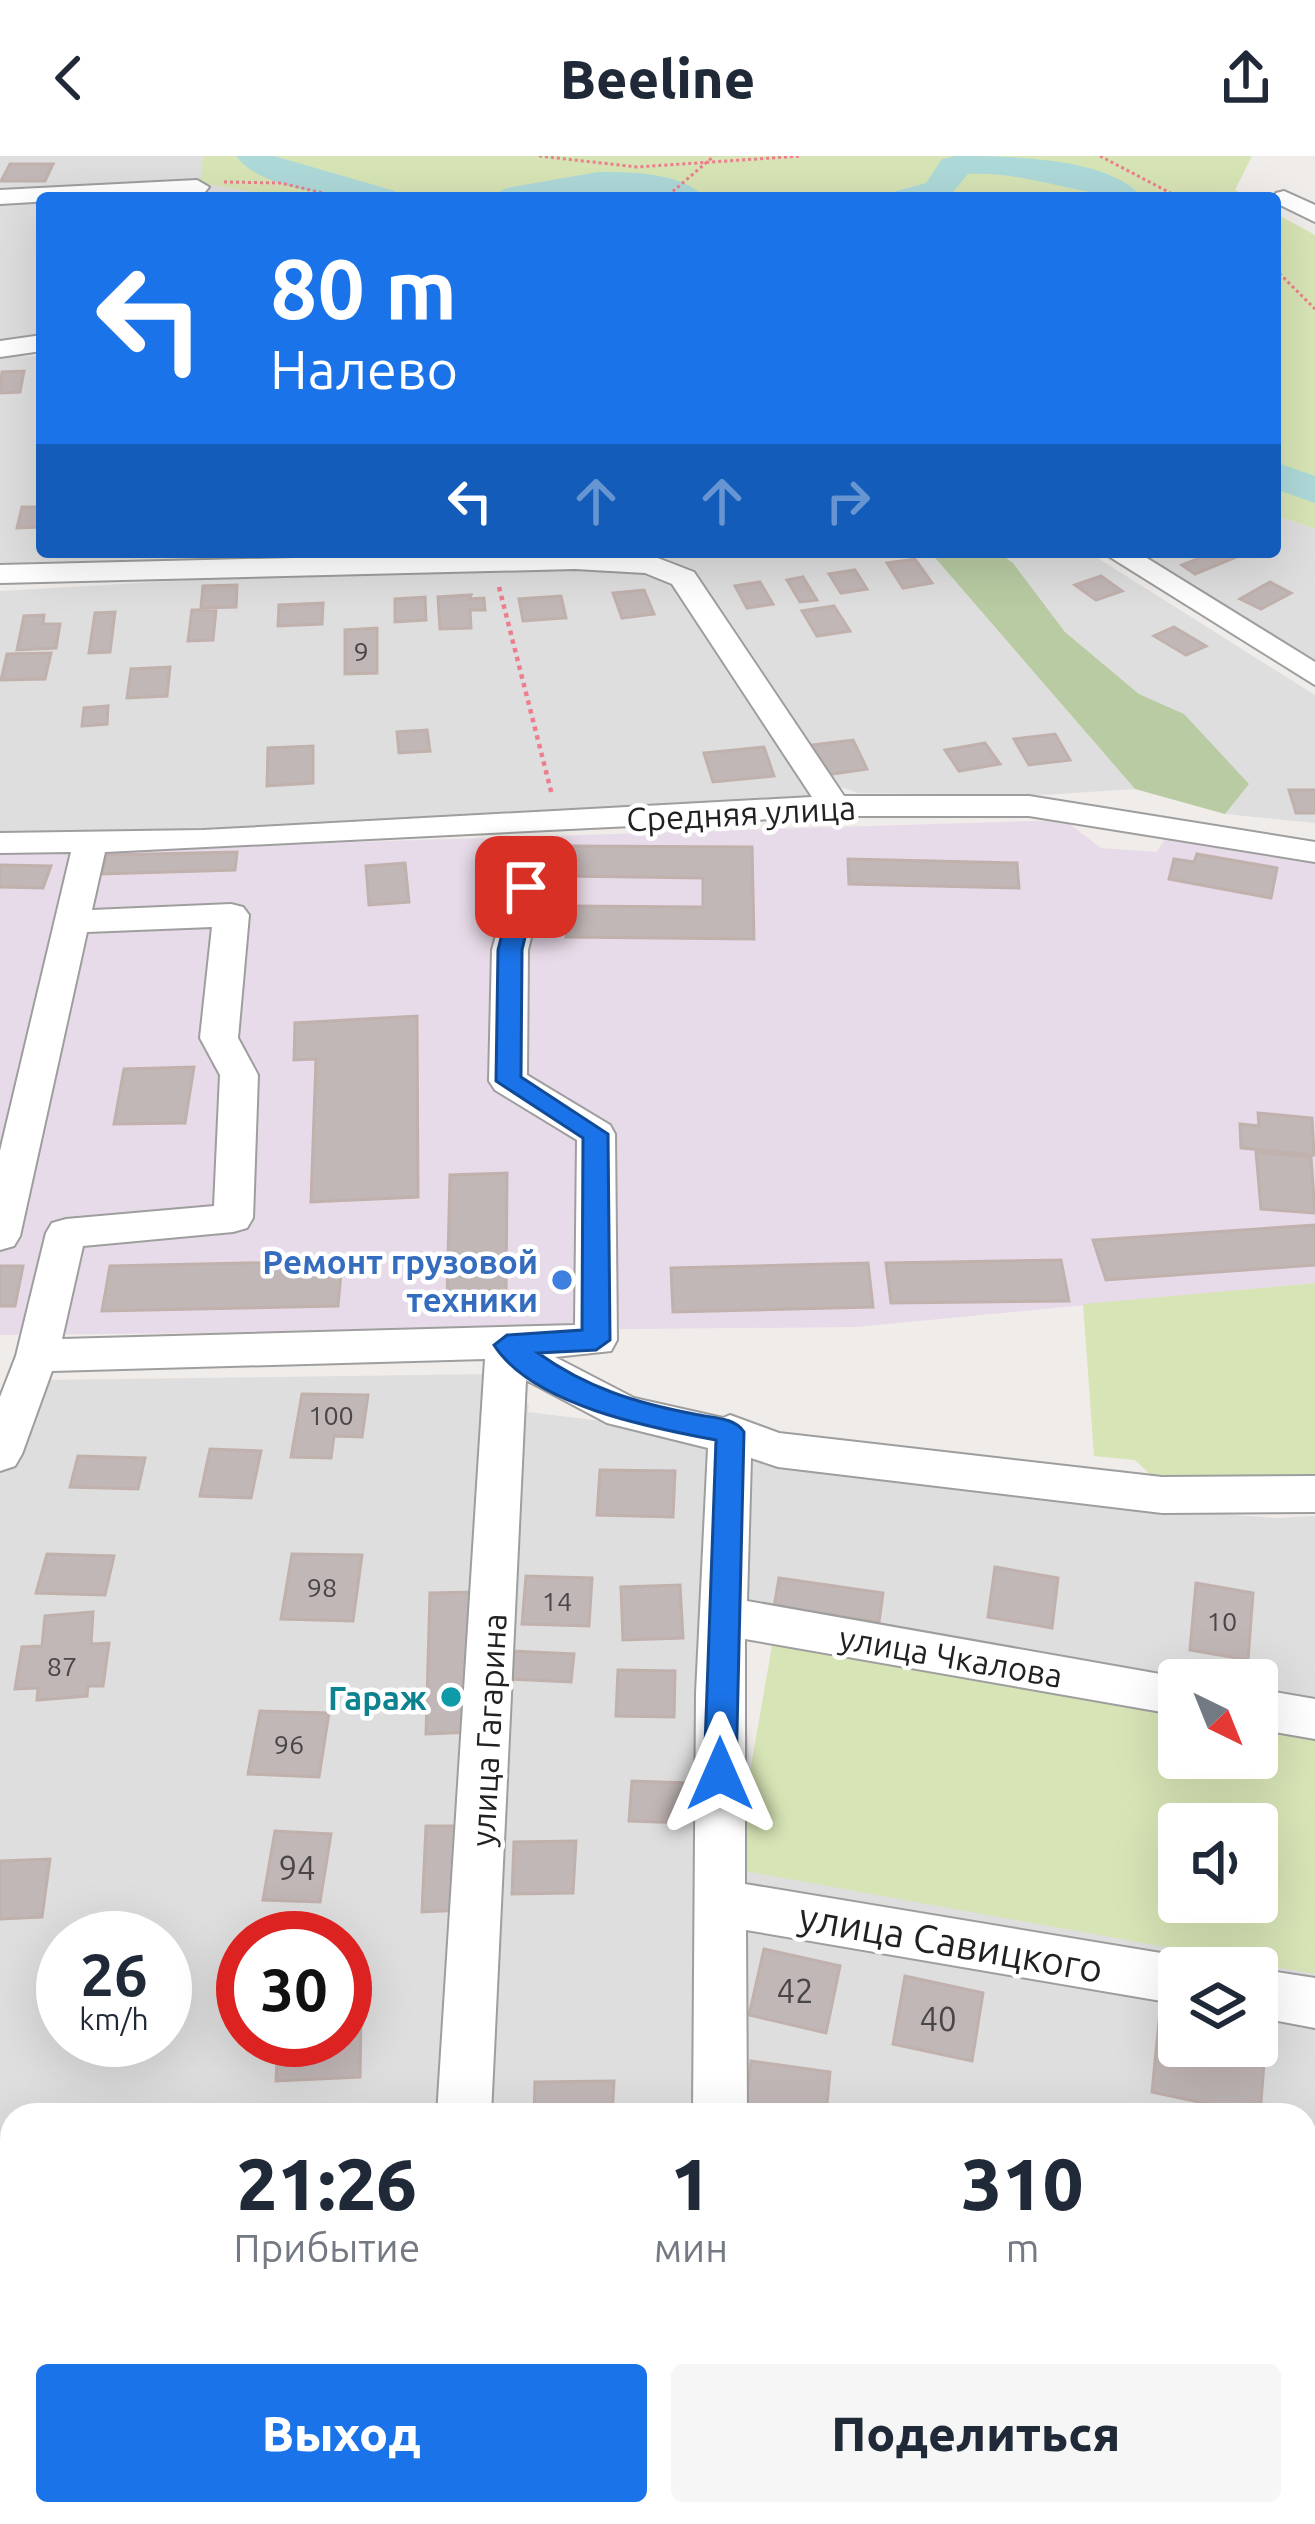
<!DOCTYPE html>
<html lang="ru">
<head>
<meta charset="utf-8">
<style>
	:root { --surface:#fff; --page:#f6f6f7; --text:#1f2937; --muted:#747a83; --accent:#1a73e8 }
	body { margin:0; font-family:Ubuntu,sans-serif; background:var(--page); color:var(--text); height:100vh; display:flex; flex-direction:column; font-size:45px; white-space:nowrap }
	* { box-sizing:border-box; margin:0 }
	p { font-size:39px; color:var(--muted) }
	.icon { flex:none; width:66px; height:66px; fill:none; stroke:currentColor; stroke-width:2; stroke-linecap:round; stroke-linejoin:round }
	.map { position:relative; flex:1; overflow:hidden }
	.drawer { position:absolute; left:0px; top:1947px; width:1317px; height:423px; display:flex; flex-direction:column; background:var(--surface); border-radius:36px 36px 0 0; box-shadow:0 12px 48px #0002 }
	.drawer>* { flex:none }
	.top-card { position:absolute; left:36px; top:36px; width:1245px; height:366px; border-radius:12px; box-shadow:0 12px 48px #0002; background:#1a73e8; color:#fff; overflow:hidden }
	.needle { width:78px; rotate:137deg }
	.fabs { position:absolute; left:1158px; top:1503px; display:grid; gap:24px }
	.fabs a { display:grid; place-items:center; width:120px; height:120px; border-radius:12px; background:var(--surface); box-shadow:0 12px 48px #0002; font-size:60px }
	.speed { position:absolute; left:36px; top:1755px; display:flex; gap:24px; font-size:60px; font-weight:700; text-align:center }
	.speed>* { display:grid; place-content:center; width:156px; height:156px; border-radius:50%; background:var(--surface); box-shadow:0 12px 48px #0002; line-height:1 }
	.speed small { font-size:30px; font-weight:400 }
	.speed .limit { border:18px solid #d22; background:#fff; color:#111 }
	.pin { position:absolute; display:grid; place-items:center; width:102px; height:102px; color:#fff; margin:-51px; border-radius:24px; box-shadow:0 6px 18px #0006 }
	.me { position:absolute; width:132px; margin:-66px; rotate:0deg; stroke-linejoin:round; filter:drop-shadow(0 0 9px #0008) }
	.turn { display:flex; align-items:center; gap:42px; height:252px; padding:0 36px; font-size:54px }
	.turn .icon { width:156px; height:156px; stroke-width:2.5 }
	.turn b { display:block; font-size:84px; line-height:102px }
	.lanes { display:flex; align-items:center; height:114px; padding:0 36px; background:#0003; justify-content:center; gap:60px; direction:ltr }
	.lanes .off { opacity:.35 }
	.eta { display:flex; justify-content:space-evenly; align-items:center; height:204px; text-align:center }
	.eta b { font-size:72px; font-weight:800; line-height:84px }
	.cta { display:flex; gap:24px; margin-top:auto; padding:24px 36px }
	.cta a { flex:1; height:138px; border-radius:12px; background:var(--accent); color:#fff; font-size:48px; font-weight:800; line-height:138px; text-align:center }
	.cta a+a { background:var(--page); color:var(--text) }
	header { display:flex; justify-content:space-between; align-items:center; height:156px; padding:0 36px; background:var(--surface); font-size:54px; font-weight:800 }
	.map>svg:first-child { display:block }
</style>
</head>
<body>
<header><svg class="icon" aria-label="back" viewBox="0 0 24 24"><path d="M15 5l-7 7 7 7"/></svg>Beeline<svg class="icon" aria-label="share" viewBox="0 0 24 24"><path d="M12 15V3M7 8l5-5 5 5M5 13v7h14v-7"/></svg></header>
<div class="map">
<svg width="1315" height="2368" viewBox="0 0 1315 2368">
	<rect width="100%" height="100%" fill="#f0ece9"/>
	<path fill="#dfdede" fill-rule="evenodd" d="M0 0H203L207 2 201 27 286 42H42V182L0 184Z
		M42 200V396H430L0 411V201Z
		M1275 359 1315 373V510L1132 396H1275Z
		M510 396H754L821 401 851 396H930L1135 633 1042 639 858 637 823 625 693 413 625 400Z
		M998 396H1088L1315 539V667L1225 658 1248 628 1184 558 1139 538 1065 476 1013 407Z
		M416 411H640L676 427 815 641 175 680 0 678V435Z
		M491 1218V1245L529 1248 528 1256 700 1277 1079 1347 1276 1362 1315 1360V1550L1257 1540V1524H1179L739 1452 754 1673 1179 1746 1315 1763V2368H0V1309L41 1224ZM63 1782H165V1884H63ZM243 1782H345V1884H243ZM1179 1812H1257V1890H1179ZM12 1959H1305V2358H12Z"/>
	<path fill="#e8dbe9" d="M1064 664 1101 692 1157 696 1166 681 1315 703V1127L857 1171 0 1179V697Z"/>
	<path fill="#d7e4b5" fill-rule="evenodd" d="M203 0H1252L1235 34 1248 42H286L200 27Z
		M1275 57 1315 79V373L1275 359Z
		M1315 1127V1321L1217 1327 1152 1320 1135 1304 1094 1300 1083 1148Z
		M773 1484 1179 1557V1602H1257V1571L1315 1582V1818L733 1713ZM1179 1668H1257V1746H1179Z"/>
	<path fill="#b8cba2" d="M930 396H998L1013 407 1065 476 1139 538 1184 558 1249 628 1225 658 1135 633Z"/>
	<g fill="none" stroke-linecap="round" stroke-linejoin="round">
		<path fill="#aed9d9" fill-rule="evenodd" d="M236 0H274L395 35 400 42C356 42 264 38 236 0Z
			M955 0C1005 0 1110 0 1143 42 1083 42 1029 15 968 18L948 42H891L896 35 926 27 942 3Z
			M598 16C630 16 683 16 705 42L622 36 489 42 506 32Z
			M1275 306 1315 320V347L1275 333Z"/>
	</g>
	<path fill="#c1b7b6" stroke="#c1b1ac" stroke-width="3" d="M10 8H53L45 25H1Z
		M24 215 20 236 0 237 2 216Z
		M22 351H42V371L17 372Z
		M1214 396 1234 402 1195 418 1182 409Z
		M915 403 932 427 903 432 887 407Z
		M855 414 867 433 841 437 829 418Z
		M1101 420 1122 435 1096 444 1075 429Z
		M803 421 817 444 800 446 787 424Z
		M760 426 773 448 747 452 735 430Z
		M1270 426 1291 437 1261 453 1240 443Z
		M237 429 236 451 201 452 203 430Z
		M644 434 654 458 622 462 613 437Z
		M471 439 469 443 484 442 485 454H470L471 472 440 473 438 441Z
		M561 440 566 462 523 465 519 443Z
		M425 441 426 464 395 466V443Z
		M323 447 322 468 278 470 279 449Z
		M834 450 850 475 817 480 802 455Z
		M192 454H216L213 484 188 485Z
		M115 456 110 496 89 497 95 457Z
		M44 459 43 468H60L56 492 17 494 24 460Z
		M1174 471 1206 490 1186 499 1154 480Z
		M377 472V517L345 518V474Z
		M51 497 45 523 1 524 7 498Z
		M170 511 167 540 127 542 131 513Z
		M108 550 107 568 82 570 84 552Z
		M427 574 430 595 399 597 397 576Z
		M1055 578 1070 604 1029 609 1014 583Z
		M853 584 867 613 825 619 812 589Z
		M985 587 1000 608 959 615 945 594Z
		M313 590V627L267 630 268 592Z
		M764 591 774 620 713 626 704 597Z
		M1289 634H1315V657H1296Z
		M567 690 752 691 754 783 566 781 569 750 703 751V722L565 720Z
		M237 696 235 714 102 718 106 699Z
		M1197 698 1277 712 1271 742 1169 723 1174 703 1194 706Z
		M848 703 1017 707 1019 732 849 728Z
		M405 707 409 746 369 749 366 710Z
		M0 709 51 710 43 732 0 731Z
		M417 860 418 1041 311 1046 316 903 294 904 295 867Z
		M194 911 185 967 114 968 124 913Z
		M1258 957 1312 962 1314 999 1241 992 1240 968 1259 970Z
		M1256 996 1311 1001 1315 1057 1261 1053Z
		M507 1017 506 1143 447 1145 450 1019Z
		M1315 1069V1109L1106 1124 1093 1084Z
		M1061 1104 1069 1145 891 1147 886 1107Z
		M342 1105 338 1150 102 1155 110 1110Z
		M868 1107 873 1151 673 1156 671 1112Z
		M0 1110H23L15 1150H0Z
		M302 1238 368 1239 362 1281 334 1280 331 1302 291 1301Z
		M210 1293 261 1295 251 1342 200 1340Z
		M78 1300 145 1302 138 1333 70 1331Z
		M600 1314 675 1315 673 1361 597 1359Z
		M47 1398 114 1400 105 1439 36 1437Z
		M292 1398 362 1399 353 1465 281 1463Z
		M995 1411 1058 1422 1052 1472 988 1461Z
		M526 1420 592 1422 589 1470 522 1468Z
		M779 1422 883 1437 879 1466 774 1451Z
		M1196 1427 1253 1437 1248 1504 1190 1494Z
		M680 1429 683 1482 623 1484 621 1431Z
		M476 1436 474 1576 426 1578 430 1437Z
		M93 1456 91 1488 109 1487 103 1530H88L87 1540 37 1544 38 1532 15 1533 22 1491 42 1490 45 1460Z
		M512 1495 574 1498 571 1526 509 1523Z
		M618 1514 675 1515 674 1561 616 1560Z
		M260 1555 329 1557 319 1621 248 1618Z
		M632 1625 687 1627 685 1667 629 1665Z
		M426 1670H465L462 1754 422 1756Z
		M275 1675 331 1678 320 1746 263 1744Z
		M576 1685 573 1737 512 1738 514 1686Z
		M50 1703 42 1761 0 1763V1705Z
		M764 1793 840 1810 826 1877 749 1859Z
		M345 1798H362L359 1851H345Z
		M905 1820 983 1837 972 1905 893 1888Z
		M1161 1845 1179 1849V1890H1257V1866L1267 1868 1260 1959 1152 1936Z
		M361 1862 360 1921 276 1925 278 1884H345V1863Z
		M751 1905 830 1916 826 1959H744Z
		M614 1925 612 1959H534L535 1926Z
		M1305 2234 1315 2237V2323L1305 2321Z
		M111 2358H191L190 2368H110Z"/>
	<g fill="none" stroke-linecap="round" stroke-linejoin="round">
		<defs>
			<path id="minor" d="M197 24 209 31 205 36 0 48V34Z
				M1284 35 1315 49V66L1276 47V37Z
				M42 179V195L0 201V185Z
				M541 396 650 399 694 416 844 640H1029L1315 686V706L1029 660H834L105 696 92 754 231 748 243 751 249 759 238 882 258 919 253 1062 247 1072 233 1076 83 1090 62 1183 575 1169 577 984 495 934 489 925 492 794 509 731 514 723H538L543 731 528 794 527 919 610 969 615 978 617 1184 611 1195 555 1201 634 1242 723 1262 730 1259 779 1277 1162 1321 1315 1320V1356L1162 1357 778 1311 751 1302 747 1445 1194 1524H1179V1559L745 1483V1728L1179 1800 1200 1812H1179V1848L746 1774 747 1959H693L696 1537 708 1292 607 1267 526 1224 491 1959H437L485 1203 52 1215 22 1298 15 1310 0 1315V1241L16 1200 46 1077 52 1067 66 1063 214 1050 220 919 200 882 212 771 87 776 20 1080 14 1090 0 1094V995L71 696 0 697V677L203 674 812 641 672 428 645 417 575 413 0 427V409Z
				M1102 396H1137L1315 506V529Z
				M1257 1533 1315 1543V1583L1257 1573Z
				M1257 1813 1315 1822V1872L1257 1861Z
				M407 2358H467L468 2368H406Z
				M685 2358H745L746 2368H684Z
				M1068 2358H1171L1176 2368H1072Z"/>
		</defs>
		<use href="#minor" stroke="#9e9e9e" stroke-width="4"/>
		<path stroke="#ec7e8d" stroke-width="3" stroke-dasharray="3 3" stroke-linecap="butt" d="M539 0 637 11 801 0
			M1100 0 1180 42
			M224 26 281 27 344 42
			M572 42H631
			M650 42 671 37 714 0
			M1275 113 1315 153
			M40 166 42 152"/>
		<path stroke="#ec7e8d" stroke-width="4.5" stroke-dasharray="4.5 4.5" stroke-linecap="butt" d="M499 431 552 639"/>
		<use href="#minor" fill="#fff" fill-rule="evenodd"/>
	</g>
	<path fill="#1a73e8" stroke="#114b97" stroke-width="3" d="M526 724 537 731 522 794 521 921 608 978 610 1184 596 1194 538 1197C587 1232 636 1247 694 1258 711 1262 735 1261 744 1276L736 1618 731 1628 720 1632 709 1628 704 1618 716 1284C651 1272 532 1249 494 1189L507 1179 582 1174 583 982 496 925 498 794 514 731Z"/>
	<circle fill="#3f7fe0" stroke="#fff" stroke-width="4.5" cx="562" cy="1124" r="12"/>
	<circle fill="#0f9aa8" stroke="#fff" stroke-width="4.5" cx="451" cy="1541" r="12"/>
	<g text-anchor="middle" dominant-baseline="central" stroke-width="9" stroke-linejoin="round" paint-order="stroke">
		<g font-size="27" fill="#494646">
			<text x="361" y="495">9</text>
			<text x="331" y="1259">100</text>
			<text x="322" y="1431">98</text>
			<text x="557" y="1445">14</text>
			<text x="1222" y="1465">10</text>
			<text x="62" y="1510">87</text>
			<text x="289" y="1588">96</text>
		</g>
		<g font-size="33" fill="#212121" stroke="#fff">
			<text transform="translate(741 657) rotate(-3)">Средняя улица</text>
			<text transform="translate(951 1500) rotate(10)">улица Чкалова</text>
			<text transform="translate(488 1574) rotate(-87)">улица Гагарина</text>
		</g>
		<g font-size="33" font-weight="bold" fill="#366cbe" stroke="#fff" text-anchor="end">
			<text x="538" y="1105">Ремонт грузовой<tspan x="538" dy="38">техники</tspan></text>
		</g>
		<g font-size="33" font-weight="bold" fill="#0d838f" stroke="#fff" text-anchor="end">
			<text x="427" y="1541">Гараж</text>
		</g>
		<g font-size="33" fill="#494646">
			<text x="297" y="1711">94</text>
			<text x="795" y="1834">42</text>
			<text x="938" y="1862">40</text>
		</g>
		<g font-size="39" fill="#212121" stroke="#fff">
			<text transform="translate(951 1786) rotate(10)">улица Савицкого</text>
		</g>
	</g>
</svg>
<div class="fabs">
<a><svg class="needle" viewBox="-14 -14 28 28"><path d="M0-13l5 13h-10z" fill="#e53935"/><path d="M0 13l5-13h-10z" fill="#747a83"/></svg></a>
<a><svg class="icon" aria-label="sound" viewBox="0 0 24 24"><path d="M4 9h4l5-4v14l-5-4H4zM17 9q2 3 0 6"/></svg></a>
<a><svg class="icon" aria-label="layers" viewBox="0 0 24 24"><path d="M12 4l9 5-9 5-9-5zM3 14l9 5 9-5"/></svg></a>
</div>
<div class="speed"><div>26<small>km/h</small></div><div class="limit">30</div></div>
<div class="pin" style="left:526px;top:731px;background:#d93025"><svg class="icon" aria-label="arrive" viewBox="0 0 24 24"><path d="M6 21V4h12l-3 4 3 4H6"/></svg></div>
<svg class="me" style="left:720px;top:1618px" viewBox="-20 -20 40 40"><path d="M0-17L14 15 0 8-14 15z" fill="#1a73e8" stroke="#fff" stroke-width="4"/></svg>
<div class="top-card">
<div class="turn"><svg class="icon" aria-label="left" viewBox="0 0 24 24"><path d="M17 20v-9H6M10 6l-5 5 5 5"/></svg><div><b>80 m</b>Налево</div></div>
<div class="lanes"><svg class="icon" aria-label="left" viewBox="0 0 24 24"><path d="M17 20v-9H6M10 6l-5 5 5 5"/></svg><svg class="icon off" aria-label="ahead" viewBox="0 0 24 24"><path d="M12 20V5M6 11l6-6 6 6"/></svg><svg class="icon off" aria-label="ahead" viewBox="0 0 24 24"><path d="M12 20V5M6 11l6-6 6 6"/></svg><svg class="icon off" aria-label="right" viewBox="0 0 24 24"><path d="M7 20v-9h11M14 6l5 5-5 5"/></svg></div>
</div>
<section class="drawer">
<div class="eta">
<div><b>21:26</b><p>Прибытие</p></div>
<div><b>1</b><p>мин</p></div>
<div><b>310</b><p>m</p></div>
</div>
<div class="cta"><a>Выход</a><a>Поделиться</a></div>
</section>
</div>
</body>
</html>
